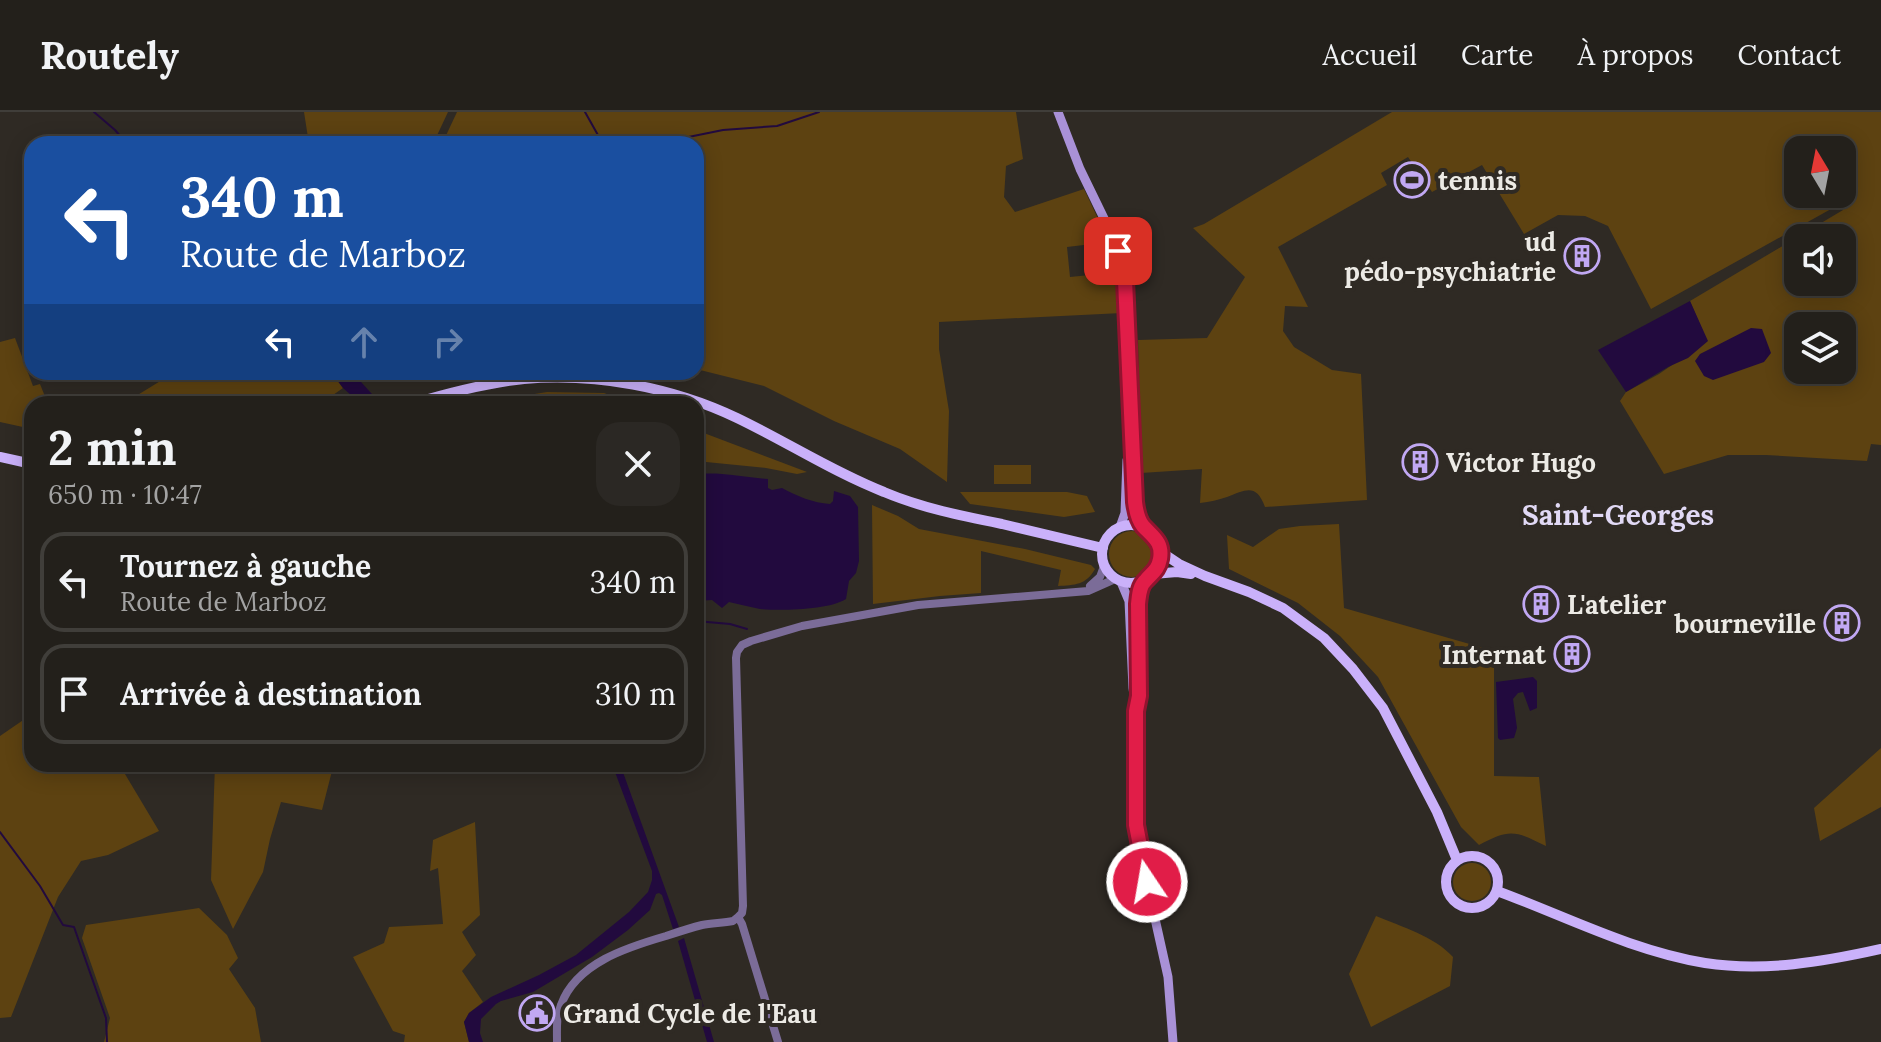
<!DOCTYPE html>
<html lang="fr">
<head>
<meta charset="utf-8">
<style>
	:root { --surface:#23201b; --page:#2b2824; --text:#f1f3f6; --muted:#a3a3a3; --line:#403e3a }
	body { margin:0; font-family:Lora,serif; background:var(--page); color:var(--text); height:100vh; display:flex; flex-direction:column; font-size:30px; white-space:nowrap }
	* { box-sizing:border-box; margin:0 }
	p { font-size:26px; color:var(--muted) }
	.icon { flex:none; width:44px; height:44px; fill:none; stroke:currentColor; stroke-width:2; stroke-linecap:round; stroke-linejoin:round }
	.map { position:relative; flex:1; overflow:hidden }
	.drawer { position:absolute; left:24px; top:284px; width:680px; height:376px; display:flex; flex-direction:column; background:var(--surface); border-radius:24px; box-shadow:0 4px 20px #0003,0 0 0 2px var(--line) }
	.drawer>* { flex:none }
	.top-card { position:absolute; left:24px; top:24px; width:680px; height:244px; border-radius:24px; box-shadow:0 4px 20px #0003,0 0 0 2px var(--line); background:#1a4fa0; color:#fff; overflow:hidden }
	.needle { width:52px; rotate:350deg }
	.buttons { position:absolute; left:1784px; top:24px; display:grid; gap:16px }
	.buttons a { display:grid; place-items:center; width:72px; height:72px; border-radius:16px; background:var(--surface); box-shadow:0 4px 20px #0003,0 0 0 2px var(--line); font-size:40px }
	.pin { position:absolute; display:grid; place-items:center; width:68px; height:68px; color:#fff; margin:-34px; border-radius:16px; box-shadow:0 4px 12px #0006 }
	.me { position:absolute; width:88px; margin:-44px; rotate:348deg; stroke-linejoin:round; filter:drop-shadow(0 0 6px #0008) }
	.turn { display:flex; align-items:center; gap:28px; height:168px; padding:0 24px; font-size:36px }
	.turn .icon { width:104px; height:104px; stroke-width:2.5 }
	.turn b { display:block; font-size:56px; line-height:68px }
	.lanes { display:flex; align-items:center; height:76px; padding:0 24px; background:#0003; justify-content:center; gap:40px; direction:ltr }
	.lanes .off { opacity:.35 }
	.round { display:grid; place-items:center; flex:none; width:84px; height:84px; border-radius:24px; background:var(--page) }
	.head { display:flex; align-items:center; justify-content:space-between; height:136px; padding:0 24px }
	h1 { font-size:48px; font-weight:800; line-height:60px }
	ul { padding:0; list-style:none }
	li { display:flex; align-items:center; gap:24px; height:100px; margin:0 16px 12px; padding:0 8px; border:4px solid var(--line); border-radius:24px }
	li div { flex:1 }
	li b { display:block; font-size:30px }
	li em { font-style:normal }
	header { display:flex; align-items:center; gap:48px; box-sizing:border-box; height:112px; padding:0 40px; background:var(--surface); border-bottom:2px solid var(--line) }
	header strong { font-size:38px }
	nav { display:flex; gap:44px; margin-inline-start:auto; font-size:28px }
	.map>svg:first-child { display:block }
</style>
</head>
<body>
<header>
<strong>Routely</strong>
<nav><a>Accueil</a><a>Carte</a><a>À propos</a><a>Contact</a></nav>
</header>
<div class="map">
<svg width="1881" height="930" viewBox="0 0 1881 930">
	<rect width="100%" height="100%" fill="#2f2a24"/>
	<path fill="#5d4211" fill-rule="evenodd" d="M304 0H448L433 32H309Z
		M457 0H1016L1023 47 1006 54 1004 85 1015 100 1084 77 1109 130 1067 135 1070 165 1120 160 1122 201 939 210V237L949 299 947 370 900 337 834 309 764 274 696 257V32H442Z
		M1392 0H1881V333L1871 332 1867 349 1766 343H1728L1664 362 1620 289 1626 280 1659 262 1707 229 1690 189 1843 98 1840 92 1651 197 1608 114 1585 104 1558 103 1524 122 1482 53 1432 80 1408 45 1381 61 1387 73 1278 135 1308 195 1285 194 1283 219 1294 235 1332 258 1361 262 1367 388 1265 395C1256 371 1246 378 1227 385 1218 388 1210 390 1200 391L1202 357 1141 361 1138 228 1207 226 1245 165 1193 116 1204 112ZM1798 38H1842V82H1798ZM1798 126H1842V170H1798ZM1798 214H1842V258H1798Z
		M15 226 33 274 40 272 48 292H32V317L0 310V230Z
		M175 260H331L343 276 323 290 317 292H142L136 284Z
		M547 280 604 281 634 292H486L497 288Z
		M696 318 807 360 797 362 766 356 696 349Z
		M994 353H1031V372H994Z
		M960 380H1067L1087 384 1095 400 1064 405 970 392Z
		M872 393 898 404 919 417 1025 437 1091 453 1095 457C1086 473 1075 473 1058 474L1061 458 981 439V481L940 484 873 492Z
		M1339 412 1344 496 1494 539V664L1539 665 1546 734C1516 719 1510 716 1479 733L1461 715 1378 565 1340 524 1298 491 1229 457 1227 423 1253 435 1279 417 1300 414Z
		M1109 442a23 23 0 1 1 46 0a23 23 0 1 1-46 0Z
		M32 602V652H119L159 719 108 743 81 749 58 785 11 905 0 906V624Z
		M1881 636V695L1820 729 1814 696Z
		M215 652 308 657 311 652 333 655 322 698 281 690 270 727 263 760 233 817 211 768Z
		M475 710 480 803 462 820 476 843 462 859 483 890 469 901 464 910 469 930H404L405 923 393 919 353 845 384 831 389 815 443 812 438 756 430 759 433 728Z
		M1453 770a19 19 0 1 1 38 0a19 19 0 1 1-38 0Z
		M199 796 227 823 238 846 229 857 255 896 261 930H104L110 906 82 826 86 813Z
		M1376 804C1402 815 1434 824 1453 845L1450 874 1371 915 1349 862Z"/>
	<path fill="#220a3e" d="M1690 189 1708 229 1688 246 1668 255 1626 280 1598 238Z
		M1751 216 1762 217 1771 241 1764 250 1713 268 1704 264 1695 249 1700 242Z
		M331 260H352L381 292H361L343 276Z
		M696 361C705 362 714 361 722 362 737 363 752 366 768 367V376L772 378 782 376C797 384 813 391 830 392L833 389 834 379 850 384 858 395 859 449 856 461 849 469 846 487C829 498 780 499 760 497 749 495 739 492 729 490L722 496 712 488 696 489Z
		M1533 565 1537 569V596L1530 599 1523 580 1518 581 1513 587 1517 616 1514 626 1500 628 1498 626 1496 570Z
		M612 652H620L679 815 673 817 662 783 659 781 656 782 650 798 628 818 592 845 533 880 501 889 496 892 481 907 480 921 483 930H469L464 910 469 901 491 885 539 863 576 843 629 800 648 780 652 768V759Z
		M684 826 714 930H707L678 829Z"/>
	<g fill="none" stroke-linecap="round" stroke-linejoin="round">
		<path stroke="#220a3e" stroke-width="2" d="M94 0 115 18 127 32
			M585 0 603 32
			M654 32 723 18 777 14 819 0
			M696 509 730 512 747 517
			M0 720 40 774 63 813 74 815 106 906 107 930"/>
		<path stroke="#7b6c98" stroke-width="8" d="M1090 474 1100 465 1104 454
			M738 805 742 801 743 794 736 546 737 540 742 533 751 529 802 514 918 493 1088 479 1115 467
			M738 805 742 812 778 930
			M557 930C557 917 556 905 561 893 576 851 628 835 666 824 678 820 690 816 702 813 712 811 723 811 733 809L738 805"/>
		<path stroke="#a991d7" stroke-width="9" d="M1058 0 1080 57 1114 127 1123 155 1129 236 1130 301 1135 390 1136 400 1144 416
			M1120 415 1125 401 1127 348
			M1121 470 1129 489 1133 576 1136 599 1135 700 1137 726 1168 865 1173 930
			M1138 564C1138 533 1132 497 1144 469"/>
		<path stroke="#cab1fa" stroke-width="10" d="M411 292C448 281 485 271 524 267 596 261 672 275 737 306 787 330 833 360 884 380 922 396 962 404 1002 412 1035 420 1069 428 1103 436
			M0 345 32 352
			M1102 442a29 29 0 1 1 58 0a29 29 0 1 1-58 0Z
			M1161 440 1179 452 1205 464 1249 480 1283 496 1324 526 1353 557 1383 596 1437 700 1457 748
			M1153 462 1177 460 1191 462
			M1446 770a26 26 0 1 1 52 0a26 26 0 1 1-52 0Z
			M1497 779C1565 804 1632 839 1705 851 1764 860 1823 850 1881 837"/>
	</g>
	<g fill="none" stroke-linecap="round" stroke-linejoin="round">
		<defs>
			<path id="route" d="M1118 139 1125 168 1135 390C1136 398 1138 408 1143 414 1153 425 1163 430 1160 447 1158 458 1152 461 1146 468 1139 474 1139 484 1138 492L1139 584 1136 599V713L1147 770"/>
		</defs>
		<use href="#route" stroke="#92132f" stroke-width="20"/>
		<use href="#route" stroke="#e11d48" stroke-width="14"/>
	</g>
	<defs>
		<symbol id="stadium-ring" viewBox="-11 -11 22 22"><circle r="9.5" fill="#2f2a24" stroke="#c1a8f3" stroke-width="1.5"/><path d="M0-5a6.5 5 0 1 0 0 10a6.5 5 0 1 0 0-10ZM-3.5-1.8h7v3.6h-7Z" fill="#c1a8f3"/></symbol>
		<symbol id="building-ring" viewBox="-11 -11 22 22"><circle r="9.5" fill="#2f2a24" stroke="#c1a8f3" stroke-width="1.5"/><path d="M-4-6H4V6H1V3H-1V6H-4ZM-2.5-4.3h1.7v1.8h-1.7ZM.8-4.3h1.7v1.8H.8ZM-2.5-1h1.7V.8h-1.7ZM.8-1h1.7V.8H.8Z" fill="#c1a8f3"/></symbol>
		<symbol id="civic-ring" viewBox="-11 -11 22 22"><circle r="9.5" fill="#2f2a24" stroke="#c1a8f3" stroke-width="1.5"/><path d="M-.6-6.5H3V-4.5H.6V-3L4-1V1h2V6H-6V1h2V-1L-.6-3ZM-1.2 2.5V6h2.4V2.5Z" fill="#c1a8f3"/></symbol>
	</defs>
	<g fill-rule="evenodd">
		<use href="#stadium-ring" x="1392" y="48" width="40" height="40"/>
		<use href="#building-ring" x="1562" y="124" width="40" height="40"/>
		<use href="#building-ring" x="1400" y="330" width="40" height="40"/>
		<use href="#building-ring" x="1521" y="472" width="40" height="40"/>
		<use href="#building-ring" x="1822" y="491" width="40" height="40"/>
		<use href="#building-ring" x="1552" y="522" width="40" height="40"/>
		<use href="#civic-ring" x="517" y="881" width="40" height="40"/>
	</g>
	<g text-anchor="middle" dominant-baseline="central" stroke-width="8" stroke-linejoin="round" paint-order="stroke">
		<g font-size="26" font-weight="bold" fill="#eceae5" stroke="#2f2a24" text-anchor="start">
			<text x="1438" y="68">tennis</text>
			<text x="1556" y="129" text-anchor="end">ud<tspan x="1556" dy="30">pédo-psychiatrie</tspan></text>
			<text x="1446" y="350">Victor Hugo</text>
			<text x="1567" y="492">L'atelier</text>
			<text x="1816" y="511" text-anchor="end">bourneville</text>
			<text x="1546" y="542" text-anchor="end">Internat</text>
			<text x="563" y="901">Grand Cycle de l'Eau</text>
		</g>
		<g font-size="28" font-weight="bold" fill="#e1d9f5" stroke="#2f2a24">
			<text x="1618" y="403">Saint-Georges</text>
		</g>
	</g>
</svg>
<div class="buttons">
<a><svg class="needle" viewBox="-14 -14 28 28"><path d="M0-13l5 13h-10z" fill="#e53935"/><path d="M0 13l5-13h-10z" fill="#a3a3a3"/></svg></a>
<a><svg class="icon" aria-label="sound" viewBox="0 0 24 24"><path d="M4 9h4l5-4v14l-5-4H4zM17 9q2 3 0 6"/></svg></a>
<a><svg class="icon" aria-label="layers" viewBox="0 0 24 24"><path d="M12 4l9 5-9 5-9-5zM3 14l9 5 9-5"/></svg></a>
</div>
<div class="pin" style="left:1118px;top:139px;background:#d93025"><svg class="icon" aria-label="arrive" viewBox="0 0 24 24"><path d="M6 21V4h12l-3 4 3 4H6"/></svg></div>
<svg class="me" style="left:1147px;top:770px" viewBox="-20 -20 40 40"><circle r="17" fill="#e11d48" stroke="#fff" stroke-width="3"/><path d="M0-11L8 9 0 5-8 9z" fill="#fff"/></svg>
<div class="top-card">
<div class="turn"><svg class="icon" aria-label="left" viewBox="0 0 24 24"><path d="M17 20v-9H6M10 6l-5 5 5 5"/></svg><div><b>340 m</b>Route de Marboz</div></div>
<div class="lanes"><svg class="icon" aria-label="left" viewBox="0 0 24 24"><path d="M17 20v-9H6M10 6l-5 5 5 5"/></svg><svg class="icon off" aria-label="ahead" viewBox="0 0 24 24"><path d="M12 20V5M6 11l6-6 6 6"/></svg><svg class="icon off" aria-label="right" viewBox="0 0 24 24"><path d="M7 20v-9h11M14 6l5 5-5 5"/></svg></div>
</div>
<section class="drawer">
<div class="head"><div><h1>2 min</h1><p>650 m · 10:47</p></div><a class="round"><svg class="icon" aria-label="close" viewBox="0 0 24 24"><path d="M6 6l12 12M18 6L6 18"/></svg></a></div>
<ul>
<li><svg class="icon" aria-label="left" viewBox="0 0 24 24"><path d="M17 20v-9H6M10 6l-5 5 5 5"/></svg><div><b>Tournez à gauche</b><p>Route de Marboz</p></div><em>340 m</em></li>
<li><svg class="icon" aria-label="arrive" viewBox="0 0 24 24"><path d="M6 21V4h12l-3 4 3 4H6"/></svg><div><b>Arrivée à destination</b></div><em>310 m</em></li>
</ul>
</section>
</div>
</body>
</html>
